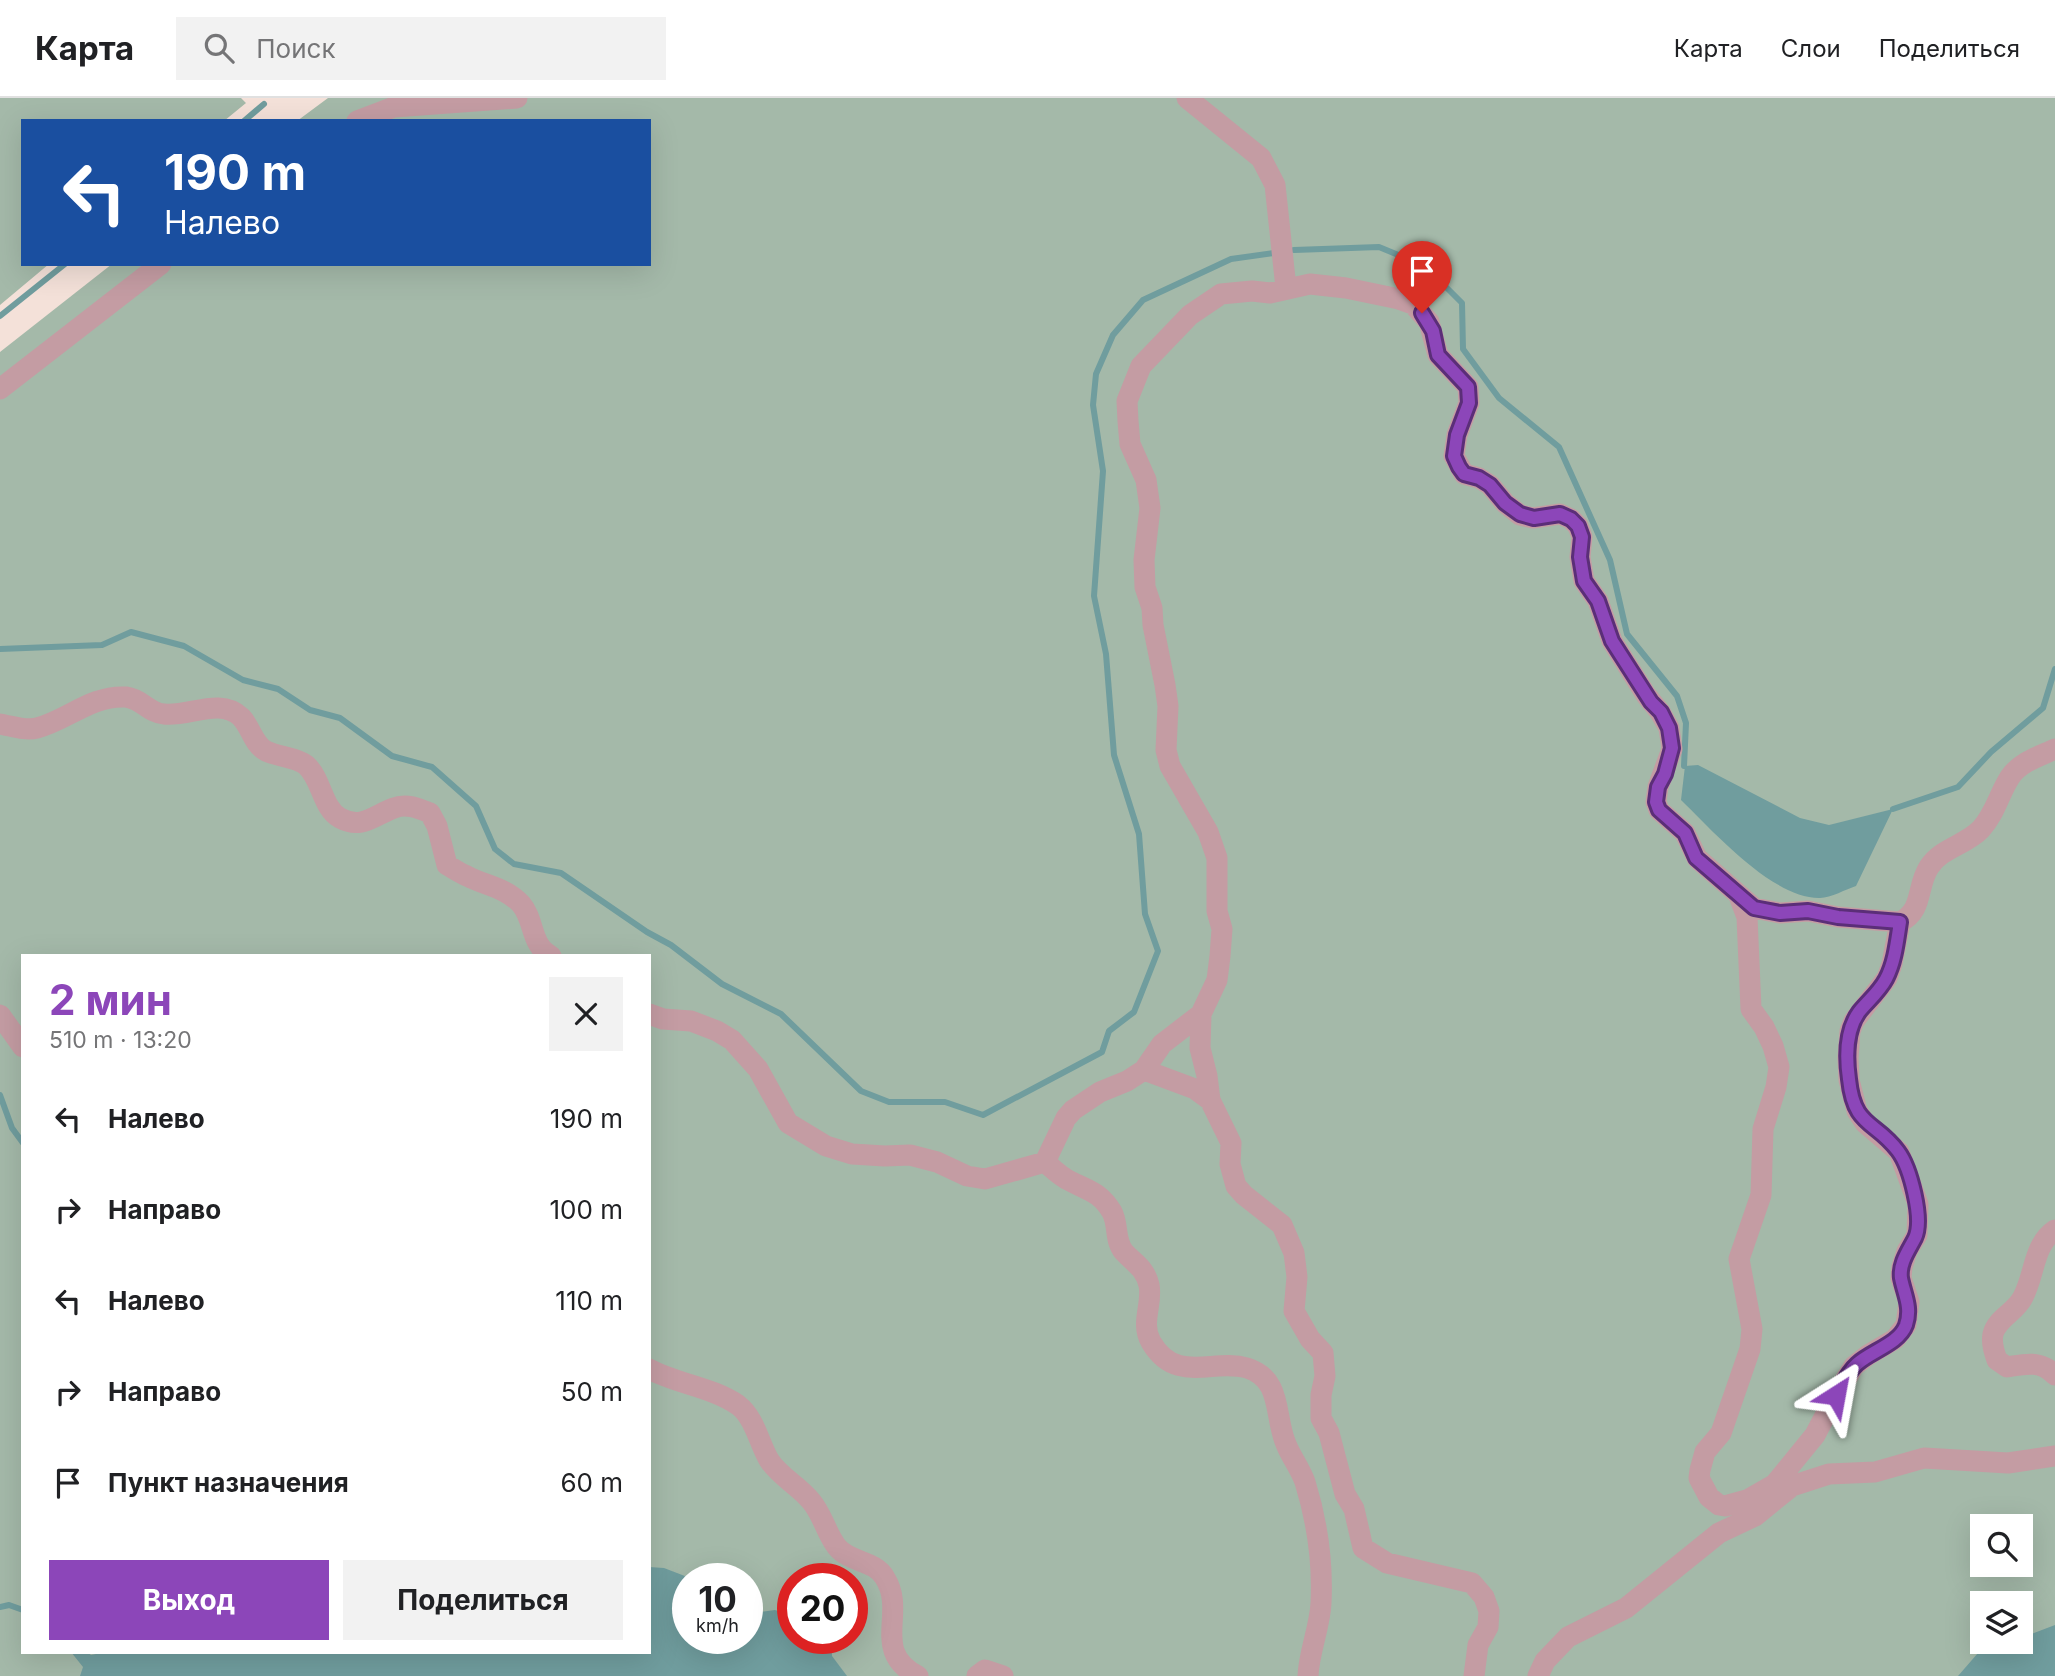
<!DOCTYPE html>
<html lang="ru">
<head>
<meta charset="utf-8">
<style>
	:root { --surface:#fff; --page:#f2f2f2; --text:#202124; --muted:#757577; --line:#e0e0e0; --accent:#8c46b9 }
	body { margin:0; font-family:Inter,sans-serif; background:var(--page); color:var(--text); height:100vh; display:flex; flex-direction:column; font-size:26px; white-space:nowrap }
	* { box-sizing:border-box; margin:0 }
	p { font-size:23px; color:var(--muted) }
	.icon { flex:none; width:38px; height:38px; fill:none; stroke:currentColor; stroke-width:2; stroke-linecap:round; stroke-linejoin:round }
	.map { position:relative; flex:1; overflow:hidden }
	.side { position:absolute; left:21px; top:856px; width:630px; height:700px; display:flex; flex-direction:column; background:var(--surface); border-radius:0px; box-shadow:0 7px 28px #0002 }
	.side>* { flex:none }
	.banner { position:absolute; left:21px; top:21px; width:630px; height:147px; border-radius:0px; box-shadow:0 7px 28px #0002; background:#1a4fa0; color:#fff; overflow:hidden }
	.fabs { position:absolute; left:1970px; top:1416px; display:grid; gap:14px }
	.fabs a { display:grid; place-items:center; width:63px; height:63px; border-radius:0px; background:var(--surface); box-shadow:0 7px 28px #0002; font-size:35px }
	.speed { position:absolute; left:672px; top:1465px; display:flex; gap:14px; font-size:35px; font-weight:700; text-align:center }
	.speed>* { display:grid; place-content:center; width:91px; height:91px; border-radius:50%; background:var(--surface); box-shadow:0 7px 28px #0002; line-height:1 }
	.speed small { font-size:18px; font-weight:400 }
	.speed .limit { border:10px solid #d22; background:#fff; color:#111 }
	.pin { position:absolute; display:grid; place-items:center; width:60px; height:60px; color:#fff; margin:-72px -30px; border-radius:50% 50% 50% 0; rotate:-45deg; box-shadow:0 0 7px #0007 }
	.pin .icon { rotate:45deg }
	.me { position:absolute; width:77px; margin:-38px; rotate:34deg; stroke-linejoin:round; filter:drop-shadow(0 0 5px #0008) }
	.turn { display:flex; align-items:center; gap:24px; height:147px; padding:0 28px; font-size:32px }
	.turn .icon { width:91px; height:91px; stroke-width:2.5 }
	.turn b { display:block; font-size:49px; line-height:60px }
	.round { display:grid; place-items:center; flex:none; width:74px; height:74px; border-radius:0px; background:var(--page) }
	.summary { display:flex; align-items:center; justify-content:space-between; height:119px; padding:0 28px }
	h1 { font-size:42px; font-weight:700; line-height:52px; color:var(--accent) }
	.action { display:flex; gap:14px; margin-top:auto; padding:14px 28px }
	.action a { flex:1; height:80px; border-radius:0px; background:var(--accent); color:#fff; font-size:28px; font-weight:700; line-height:80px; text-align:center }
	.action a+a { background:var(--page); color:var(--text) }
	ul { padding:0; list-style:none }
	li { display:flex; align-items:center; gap:21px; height:91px; padding:0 28px }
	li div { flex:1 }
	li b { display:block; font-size:26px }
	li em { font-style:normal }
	header { display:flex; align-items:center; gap:42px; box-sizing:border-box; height:98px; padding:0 35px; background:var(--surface); border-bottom:2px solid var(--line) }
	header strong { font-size:33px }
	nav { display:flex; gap:38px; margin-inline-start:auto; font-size:24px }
	.search { width:490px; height:63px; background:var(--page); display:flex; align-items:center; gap:18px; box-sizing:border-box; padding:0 24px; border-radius:0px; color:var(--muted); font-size:26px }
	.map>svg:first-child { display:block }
</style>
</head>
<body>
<header>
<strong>Карта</strong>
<div class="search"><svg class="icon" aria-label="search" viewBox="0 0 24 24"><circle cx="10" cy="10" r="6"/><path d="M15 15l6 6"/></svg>Поиск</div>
<nav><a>Карта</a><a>Слои</a><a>Поделиться</a></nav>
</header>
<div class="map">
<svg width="2055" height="1578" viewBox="0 0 2055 1578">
	<rect width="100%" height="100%" fill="#f4e1d9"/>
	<path fill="#a4b9a9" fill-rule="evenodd" d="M0 0H241L246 5 224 23H23V166H49L0 207Z
		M328 0H2055V1578H0V254L112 166H649V23H297ZM23 858H649V1554H23ZM1983 1428H2021V1466H1983ZM688 1480H747V1540H688ZM793 1480H852V1540H793ZM1983 1505H2021V1544H1983Z"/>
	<path fill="#709d9e" d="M1698 667 1800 720 1829 727 1893 711 1856 788C1846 791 1831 800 1820 800 1773 801 1713 733 1681 702L1685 668Z
		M649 1469 664 1470 690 1480H688V1540H747V1516L775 1512 793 1518V1540H831L832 1558 847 1578H80L83 1569 71 1554H87L91 1557 106 1554H649Z
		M2055 1527V1578H1958L1978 1555 2011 1544H2021V1540Z"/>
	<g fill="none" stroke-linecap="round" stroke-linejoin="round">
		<path stroke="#709d9e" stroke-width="6" d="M244 23 264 6
			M1294 152 1379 149 1425 168 1462 205 1463 251 1499 300 1559 349 1610 462 1627 536 1677 598 1686 625 1684 668
			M0 218 65 166
			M0 551 102 547 131 534 184 548 243 582 278 591 310 612 340 620 392 658 432 669 476 708 495 751 514 766 561 775 647 834 671 847 722 886 781 916 861 993 889 1004H945L983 1017 1102 954 1109 933 1134 914 1158 853 1145 816 1139 736 1114 657 1106 556 1094 498 1103 373 1093 307 1096 276 1113 237 1143 202 1231 161 1274 155
			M1893 711 1958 689 1991 654 2043 610 2055 571
			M0 997 12 1030 23 1045
			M0 1509 9 1507 23 1512"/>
		<path stroke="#c49ca3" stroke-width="21" d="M1187 0 1261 60 1275 87 1286 190
			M357 23 394 9 517 0
			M0 291 161 166
			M0 626C12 628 25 633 37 630 68 622 91 597 126 599 142 601 149 615 164 616 189 619 220 599 241 619 251 629 253 646 266 653 278 659 296 659 306 667 322 681 322 710 340 720 362 732 374 717 394 710 406 705 418 710 430 715L437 728 447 767C454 771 460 775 467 778 486 788 505 789 521 806 535 822 530 847 551 858
			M1739 798 1747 819 1751 911 1764 929 1773 948 1779 969 1776 989 1763 1031 1761 1097 1739 1161 1752 1231 1750 1251 1721 1335 1705 1354 1700 1372 1699 1380 1709 1399 1719 1407 1725 1408 1747 1402 1775 1386 1815 1337 1836 1297 1854 1268 1868 1257 1895 1241 1906 1227 1909 1204 1901 1180 1902 1169 1907 1153 1917 1137 1918 1106 1899 1054 1865 1025 1857 1013 1849 982 1848 960 1850 933 1854 923 1887 880 1892 866 1900 824C1924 812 1916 789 1929 769 1941 750 1966 747 1981 731 1995 716 1999 696 2010 679 2020 664 2040 658 2055 651
			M649 916 663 921 691 923 717 933 732 942 758 971 788 1025 826 1048 852 1056 885 1058 910 1057 937 1064 967 1078 985 1081 1045 1064 1066 1020 1073 1012 1100 994 1127 983 1144 972 1162 946 1201 916 1217 882 1220 858 1222 831 1217 813V760L1208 734 1170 668 1166 652 1168 608 1165 587 1153 527 1152 510 1145 489 1144 462 1150 410 1146 382 1130 346 1128 323 1127 303 1141 268 1190 217 1221 196 1252 193 1270 195 1310 186 1346 190 1399 201 1413 206 1429 224 1438 257 1468 289 1469 305 1457 337 1454 358 1464 376 1479 380 1490 387 1505 405 1520 417 1533 420 1560 416 1571 421 1578 428 1582 439 1580 459 1584 483 1598 503 1612 543 1646 597 1660 614 1669 630 1672 651 1658 689 1656 704 1659 712 1685 735 1697 760 1754 810 1780 815 1808 813 1838 819 1900 824
			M1201 916 1200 950 1207 978 1210 1002 1231 1045 1230 1066 1236 1088 1244 1097 1282 1127 1294 1155 1297 1179 1294 1213 1310 1241 1323 1255 1325 1278 1321 1297V1320L1329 1335 1345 1396 1354 1411 1363 1450 1387 1465 1472 1485 1484 1499 1489 1513 1488 1529 1478 1547 1474 1578
			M0 917 23 949
			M1144 972 1195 991 1210 1002
			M1045 1064C1053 1071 1061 1079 1070 1083 1089 1093 1100 1094 1112 1114 1119 1127 1114 1142 1124 1154 1135 1166 1145 1170 1149 1187 1153 1206 1140 1225 1151 1244 1176 1287 1213 1260 1247 1270 1283 1281 1274 1319 1286 1346 1291 1359 1300 1370 1305 1384 1317 1423 1323 1464 1321 1505 1320 1529 1309 1553 1308 1578
			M2055 1132C2033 1147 2035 1177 2023 1199 2016 1214 1997 1220 1993 1236 1991 1245 1994 1254 1997 1262L2007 1269C2026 1266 2040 1262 2055 1277
			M649 1271C677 1286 712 1289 738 1307 755 1320 759 1345 769 1362 779 1378 799 1388 811 1403 823 1417 826 1435 837 1449 850 1465 875 1462 885 1480 907 1515 870 1553 918 1578
			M977 1578 985 1572 1003 1578
			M1538 1578 1545 1563 1568 1539 1626 1510 1719 1435 1755 1418 1792 1388 1829 1376 1875 1374 1924 1360 2008 1365 2055 1358"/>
	</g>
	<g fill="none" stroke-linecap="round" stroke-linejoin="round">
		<defs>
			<path id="route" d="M1422 215 1433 233 1438 257 1468 289 1469 305 1457 337 1454 358 1459 369 1464 376 1479 380 1490 387 1505 405 1520 416 1534 420 1560 416 1571 421 1578 428 1582 439 1580 459 1584 483 1598 503 1612 543 1651 604 1661 614 1669 630 1672 650 1665 676 1658 689 1656 704 1659 712 1685 735 1696 760 1754 810 1780 815 1808 813 1838 819 1900 824C1897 843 1895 864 1886 881 1879 894 1868 903 1859 914 1846 932 1846 960 1849 981 1854 1030 1875 1022 1898 1053 1910 1069 1924 1121 1915 1140 1909 1152 1899 1165 1901 1180 1904 1196 1912 1209 1906 1227 1899 1246 1871 1253 1857 1266 1848 1274 1842 1287 1836 1297"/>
		</defs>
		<use href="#route" stroke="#5b2e78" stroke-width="18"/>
		<use href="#route" stroke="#8c46b9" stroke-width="12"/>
	</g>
</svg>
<div class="fabs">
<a><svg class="icon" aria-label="search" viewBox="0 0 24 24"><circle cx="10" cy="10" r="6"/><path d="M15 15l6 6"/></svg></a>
<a><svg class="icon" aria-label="layers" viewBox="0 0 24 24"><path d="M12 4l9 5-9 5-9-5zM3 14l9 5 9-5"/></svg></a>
</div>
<div class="speed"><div>10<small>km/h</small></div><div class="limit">20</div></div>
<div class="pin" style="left:1422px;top:215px;background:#d93025"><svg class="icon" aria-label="arrive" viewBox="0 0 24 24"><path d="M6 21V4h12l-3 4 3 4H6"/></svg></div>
<svg class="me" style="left:1836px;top:1297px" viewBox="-20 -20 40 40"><path d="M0-17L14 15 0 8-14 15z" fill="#8c46b9" stroke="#fff" stroke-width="4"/></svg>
<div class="banner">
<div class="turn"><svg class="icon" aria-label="left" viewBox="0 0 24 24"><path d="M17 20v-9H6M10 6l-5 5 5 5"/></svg><div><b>190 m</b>Налево</div></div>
</div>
<section class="side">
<div class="summary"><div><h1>2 мин</h1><p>510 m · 13:20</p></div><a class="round"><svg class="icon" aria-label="close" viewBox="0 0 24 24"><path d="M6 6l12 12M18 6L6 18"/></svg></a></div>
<ul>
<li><svg class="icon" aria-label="left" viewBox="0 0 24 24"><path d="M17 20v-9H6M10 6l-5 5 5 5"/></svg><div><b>Налево</b></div><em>190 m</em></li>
<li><svg class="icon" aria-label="right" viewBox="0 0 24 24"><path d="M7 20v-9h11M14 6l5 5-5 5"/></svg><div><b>Направо</b></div><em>100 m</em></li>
<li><svg class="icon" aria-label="left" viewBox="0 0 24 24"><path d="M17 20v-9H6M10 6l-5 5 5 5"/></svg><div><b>Налево</b></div><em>110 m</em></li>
<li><svg class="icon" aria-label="right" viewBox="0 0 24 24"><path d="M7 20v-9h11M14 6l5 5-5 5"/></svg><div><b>Направо</b></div><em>50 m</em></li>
<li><svg class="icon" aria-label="arrive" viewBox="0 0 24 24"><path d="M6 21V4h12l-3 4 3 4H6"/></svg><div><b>Пункт назначения</b></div><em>60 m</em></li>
</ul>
<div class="action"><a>Выход</a><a>Поделиться</a></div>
</section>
</div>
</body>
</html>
